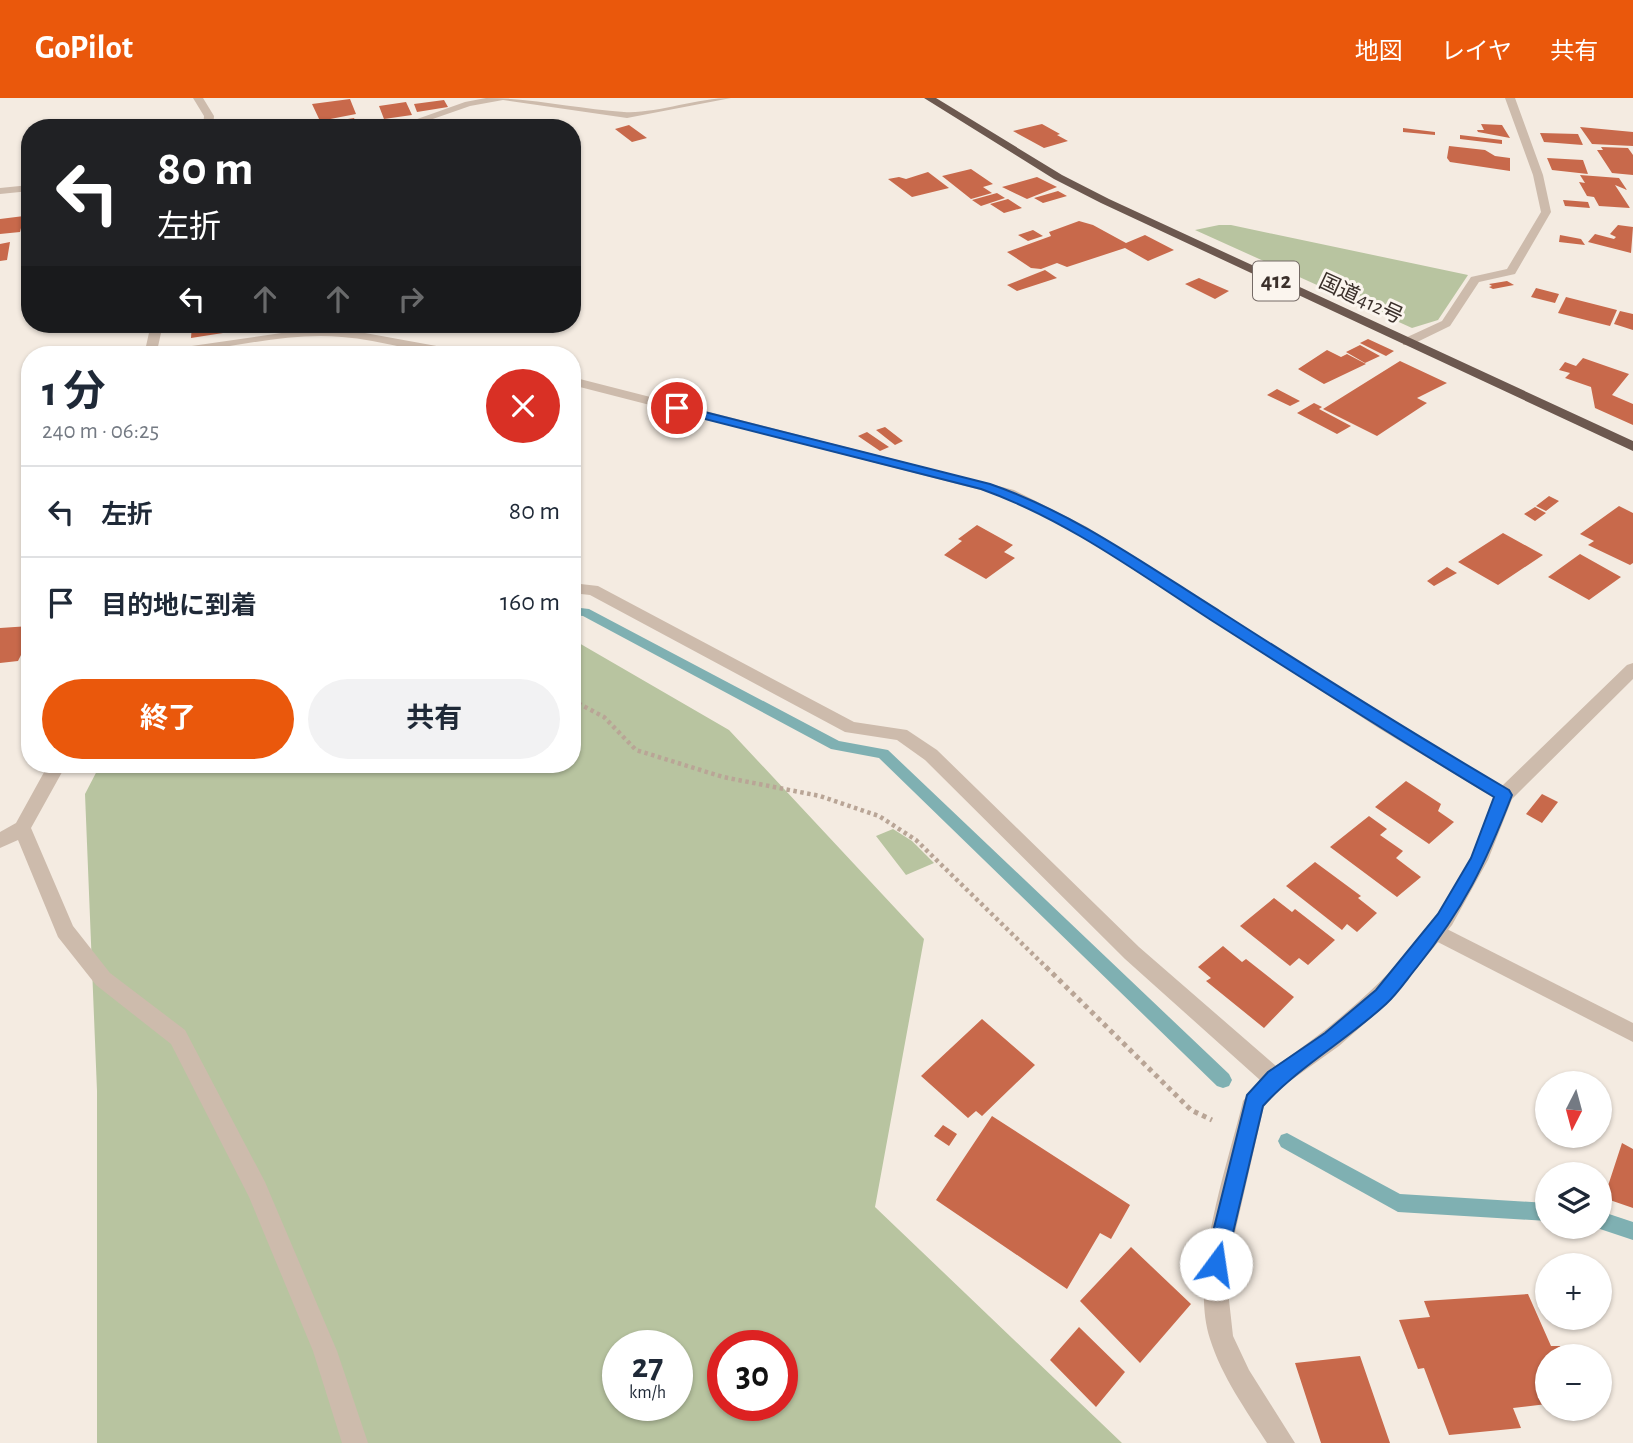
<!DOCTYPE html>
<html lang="ja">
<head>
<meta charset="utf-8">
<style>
	:root { --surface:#fff; --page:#f2f2f3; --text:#1f2937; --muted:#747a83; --line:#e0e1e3; --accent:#ea580c }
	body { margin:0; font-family:"Alegreya Sans","Noto Sans JP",sans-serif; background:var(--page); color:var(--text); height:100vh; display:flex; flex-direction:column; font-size:26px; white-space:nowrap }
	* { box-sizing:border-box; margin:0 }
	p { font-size:23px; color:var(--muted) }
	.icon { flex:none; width:38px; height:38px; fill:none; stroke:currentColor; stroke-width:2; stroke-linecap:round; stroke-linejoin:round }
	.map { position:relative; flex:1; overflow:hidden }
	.side { position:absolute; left:21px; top:248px; width:560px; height:427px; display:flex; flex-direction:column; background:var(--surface); border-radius:28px; box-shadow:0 2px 5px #0004 }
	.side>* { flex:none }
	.top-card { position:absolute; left:21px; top:21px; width:560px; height:214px; border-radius:28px; box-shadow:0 2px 5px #0004; background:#202124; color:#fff; overflow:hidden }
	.needle { width:46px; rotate:186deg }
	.buttons { position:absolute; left:1535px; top:973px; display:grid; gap:14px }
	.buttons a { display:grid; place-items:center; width:77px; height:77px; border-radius:50%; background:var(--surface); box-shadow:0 2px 5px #0004; font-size:35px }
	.speed { position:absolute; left:602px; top:1232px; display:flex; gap:14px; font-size:35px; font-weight:700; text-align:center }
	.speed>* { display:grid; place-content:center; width:91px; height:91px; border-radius:50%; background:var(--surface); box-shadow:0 2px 5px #0004; line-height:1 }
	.speed small { font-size:18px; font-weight:400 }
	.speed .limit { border:10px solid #d22; background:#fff; color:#111 }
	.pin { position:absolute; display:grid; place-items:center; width:60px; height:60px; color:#fff; margin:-30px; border:4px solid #fff; border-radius:50%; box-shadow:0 2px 7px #0007 }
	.me { position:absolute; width:77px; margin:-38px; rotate:14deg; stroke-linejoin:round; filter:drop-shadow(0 0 5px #0008) }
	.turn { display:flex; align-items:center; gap:24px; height:147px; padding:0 21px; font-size:32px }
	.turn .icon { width:91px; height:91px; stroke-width:2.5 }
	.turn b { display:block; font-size:49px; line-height:60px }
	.lanes { display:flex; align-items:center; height:66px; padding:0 21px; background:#0003; justify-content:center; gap:35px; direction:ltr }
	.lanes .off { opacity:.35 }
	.round { display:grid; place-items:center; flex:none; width:74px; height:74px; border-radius:37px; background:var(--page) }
	.headline { display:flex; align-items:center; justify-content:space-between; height:119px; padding:0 21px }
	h1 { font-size:42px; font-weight:700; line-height:52px }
	.action { display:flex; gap:14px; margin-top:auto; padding:14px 21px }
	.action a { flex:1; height:80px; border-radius:42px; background:var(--accent); color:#fff; font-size:28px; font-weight:700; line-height:80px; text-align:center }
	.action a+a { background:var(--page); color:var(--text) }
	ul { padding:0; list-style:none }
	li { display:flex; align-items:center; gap:21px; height:91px; padding:0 21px; border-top:2px solid var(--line) }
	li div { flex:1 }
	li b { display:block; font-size:26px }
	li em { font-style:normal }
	header { display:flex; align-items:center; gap:42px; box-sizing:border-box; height:98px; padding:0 35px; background:var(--accent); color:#fff }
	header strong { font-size:33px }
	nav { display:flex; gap:38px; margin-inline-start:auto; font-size:24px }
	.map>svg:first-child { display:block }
</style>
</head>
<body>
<header>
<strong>GoPilot</strong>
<nav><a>地図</a><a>レイヤ</a><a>共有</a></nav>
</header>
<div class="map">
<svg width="1633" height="1345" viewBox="0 0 1633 1345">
	<rect width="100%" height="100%" fill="#f4ebe1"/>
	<path fill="#b8c4a0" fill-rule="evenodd" d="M1219 127H1231L1468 177 1438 222 1412 230 1195 132Z
		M572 541 729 632 924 841 875 1109 1122 1345H97V993L85 696 100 667H572ZM618 1248H677V1307H618ZM723 1248H782V1307H723Z
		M893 731 912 743 934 765 906 777 876 738Z"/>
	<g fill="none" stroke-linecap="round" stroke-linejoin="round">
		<path fill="#7fb0b2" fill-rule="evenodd" d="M572 509 589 511 839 643 888 652 1229 976 1232 982 1229 988 1223 990 1217 988 879 660 831 651 583 518 572 517Z
			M1287 1035 1400 1096 1547 1105V1123L1398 1114 1281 1049 1278 1043 1281 1037Z
			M1600 1113 1633 1124V1142L1594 1129H1600Z"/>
	</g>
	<path fill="#c8694b" d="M350 1 356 16 320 23 312 6Z
		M444 2 448 9 417 14 414 6Z
		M406 4 412 17 384 21 379 8Z
		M354 20 358 29 332 30 329 24Z
		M1042 26 1060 36 1057 37 1068 43 1044 50 1013 33Z
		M1481 26 1502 27 1510 40 1478 34 1477 32H1484Z
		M629 27 647 40 632 44 615 31Z
		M1580 29 1633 34V48L1592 46Z
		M1403 30 1435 34V37L1403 34Z
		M1540 35 1578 36 1583 47 1544 44Z
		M1460 37 1502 42V46L1460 41Z
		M1449 48 1485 52 1495 58 1510 60V73L1450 64 1447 60Z
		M1601 49 1628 50 1633 57V77L1612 75 1597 52H1603Z
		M1547 60 1583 62 1588 76 1552 72Z
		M971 71 993 86 983 89 992 95 971 101 942 78Z
		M928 74 949 90 912 99 888 81 899 79 906 81Z
		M1580 77 1619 80 1627 92 1615 87 1630 110 1599 108 1594 99 1587 98 1579 84 1585 85Z
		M1037 79 1057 89 1027 101 1002 89Z
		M1058 93 1067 98 1043 105 1034 100Z
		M997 95 1005 100 981 108 972 102Z
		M1008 101 1022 110 1004 115 990 106Z
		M1563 102 1588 104 1590 110 1565 108Z
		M24 118 20 134 0 136V121Z
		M1079 123 1093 127 1126 145 1145 137 1174 152 1148 163 1125 150 1067 169 1057 165 1041 171 1031 170 1007 154 1051 138 1049 134Z
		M1618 127 1633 129 1631 155 1588 144 1595 136 1614 141 1616 139 1610 136Z
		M1033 132 1043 138 1028 143 1018 137Z
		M1560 137 1581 141 1585 147 1559 144Z
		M10 144 7 162 0 163V146Z
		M1045 172 1057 180 1017 193 1007 187Z
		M1199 180 1229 193 1215 201 1185 186Z
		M1507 183 1514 187 1493 191 1489 189 1492 188 1489 186Z
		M1536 190 1559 196 1555 205 1531 199Z
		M1566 199 1617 212 1610 228 1558 215Z
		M1620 213 1633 216V232L1614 226Z
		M192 226H224L223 235 191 240Z
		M1368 241 1394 253 1386 258 1360 245Z
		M1360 247 1380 258 1365 265 1346 254Z
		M1327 252 1341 259 1347 256 1366 266 1324 286 1298 271Z
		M1583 260 1629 276 1612 297 1633 306V327L1595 310 1591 289 1565 280 1570 275 1559 272 1565 264 1576 268Z
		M1400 263 1447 285 1417 300 1427 305 1377 338 1323 311Z
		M1277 291 1300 303 1290 308 1267 297Z
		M1314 305 1322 309 1319 311 1351 328 1337 336 1297 315Z
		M885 329 903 343 895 347 876 332Z
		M867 334 889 349 880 353 858 338Z
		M1549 398 1559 403 1546 413 1536 408Z
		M1619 408 1633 415V465L1630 467 1588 447 1594 443 1580 436Z
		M1535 409 1546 415 1535 423 1524 416Z
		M977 427 1013 447 1004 454 1015 460 986 481 944 457 962 443 958 441Z
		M1503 435 1543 457 1498 487 1458 464Z
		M1580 456 1621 479 1589 502 1548 479Z
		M1447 469 1457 475 1434 488 1427 483Z
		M30 528V554L22 555 18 563 0 565V530Z
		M1406 683 1441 706 1438 713 1454 724 1429 746 1375 709Z
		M1542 696 1558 704 1542 725 1526 716Z
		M1369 718 1387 731 1380 737 1403 753 1396 760 1421 779 1397 799 1330 749Z
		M1315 764 1361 798 1358 800 1377 815 1357 834 1347 826 1342 832 1286 788Z
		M1274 800 1292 814 1295 811 1335 842 1308 867 1299 860 1290 868 1240 828Z
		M1223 848 1242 864 1246 861 1294 899 1264 930 1206 883 1211 880 1198 869Z
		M982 921 1035 967 982 1018 976 1013 968 1020 921 978Z
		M992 1018 1130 1107 1111 1141 1100 1135 1067 1191 936 1102Z
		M943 1027 957 1036 949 1048 934 1038Z
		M1622 1045 1633 1051V1110L1604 1100Z
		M1131 1149 1191 1206 1140 1265 1080 1203Z
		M1528 1196 1551 1248H1560L1564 1258H1547V1306L1513 1310 1521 1330 1449 1337 1424 1270 1418 1271 1399 1222 1430 1219 1424 1203Z
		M1079 1229 1125 1274 1096 1309 1050 1262Z
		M1360 1258 1390 1345H1321L1295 1265Z"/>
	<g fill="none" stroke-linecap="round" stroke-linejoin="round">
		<path stroke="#b9a596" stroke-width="4.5" stroke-dasharray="3.5 3.5" stroke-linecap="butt" d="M572 602 604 619 636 652 723 679 820 698 879 718 916 742 1048 871"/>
		<path stroke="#b9a596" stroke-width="5" stroke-dasharray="4.5 4.5" stroke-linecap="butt" d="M1046 869 1191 1012 1212 1022"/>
		<path fill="#cdbbac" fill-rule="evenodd" d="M1435 825 1633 925V944L1428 839 1425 833 1428 827Z"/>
		<path fill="#cdbbac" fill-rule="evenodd" d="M193 0H203L214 18 213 30H203L204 18Z
			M486 0C533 0 578 11 624 14 655 16 696 0 731 0L627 20 503 2 470 8 407 30H392L465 4Z
			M1505 0H1515L1543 77 1551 114 1515 176 1479 184 1450 228 1411 247H1403V241L1442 223 1471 179 1507 171 1541 114 1533 77Z
			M30 87V93L0 96V90Z
			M151 226H163L157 253 309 231H343L464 253 470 257C427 259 385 242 342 239 278 233 210 257 144 257Z
			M572 279 1014 392 1087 429 1392 623 1502 688 1627 567 1633 565V581L1512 701 1488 762 1452 827 1389 904 1339 948 1283 988 1264 1008 1228 1165V1193L1233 1238 1249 1272 1295 1345H1267C1246 1312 1222 1279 1210 1241 1189 1176 1227 1069 1243 1003L1260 982 1125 861 925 662 897 642 845 634 590 497 572 495V485L598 488 854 624 907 632 937 652 1139 849 1276 968C1354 914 1429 848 1471 759 1480 740 1486 719 1494 700L1380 631 1077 435 1004 398 572 287Z
			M48 667H66L31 730 73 828 110 875 185 932 265 1084 337 1253 368 1345H342L313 1253 249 1099 171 946 96 887 58 839 18 742 0 750V734L16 725Z"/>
		<path fill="#6c584f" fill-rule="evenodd" d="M924 0H936L1062 77 1109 101 1633 343V353L1101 105 1054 81Z"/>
	</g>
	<path fill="#1a73e8" stroke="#114b97" stroke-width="2" d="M677 307 990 386C1074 415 1146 467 1221 514 1316 575 1412 635 1509 692L1512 697C1485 767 1464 810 1417 869 1407 881 1398 895 1386 906 1347 942 1298 969 1263 1008L1224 1173 1216 1176 1208 1173 1205 1166 1247 997 1268 974 1325 935 1376 892 1438 816 1471 760 1494 699C1399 642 1305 582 1211 522 1137 474 1065 421 981 391L673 313 671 310Z"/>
	<g text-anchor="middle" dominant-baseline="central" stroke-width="6" stroke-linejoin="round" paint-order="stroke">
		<g font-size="21" fill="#3b302b" stroke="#fbf5ee">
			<text transform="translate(1361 201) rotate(25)">国道412号</text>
		</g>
		<rect fill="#fbf5ee" stroke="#756b66" stroke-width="2" x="1253" y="163.5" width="46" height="39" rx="5"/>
		<g font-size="23" font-weight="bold" fill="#3b302b">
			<text x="1276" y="183">412</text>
		</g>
	</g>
</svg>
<div class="buttons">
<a><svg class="needle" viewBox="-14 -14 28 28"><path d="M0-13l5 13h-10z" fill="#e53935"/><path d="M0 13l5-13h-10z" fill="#747a83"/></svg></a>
<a><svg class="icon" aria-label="layers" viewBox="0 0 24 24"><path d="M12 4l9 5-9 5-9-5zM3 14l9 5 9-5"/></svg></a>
<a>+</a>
<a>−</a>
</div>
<div class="speed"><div>27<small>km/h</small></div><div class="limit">30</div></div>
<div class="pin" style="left:677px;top:310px;background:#d93025"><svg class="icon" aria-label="arrive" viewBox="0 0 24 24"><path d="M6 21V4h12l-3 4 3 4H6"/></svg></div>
<svg class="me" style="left:1216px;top:1166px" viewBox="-20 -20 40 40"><circle r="19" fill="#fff"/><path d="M0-13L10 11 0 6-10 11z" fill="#1a73e8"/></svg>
<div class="top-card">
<div class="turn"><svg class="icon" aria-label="left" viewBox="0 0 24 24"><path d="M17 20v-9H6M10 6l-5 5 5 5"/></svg><div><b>80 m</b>左折</div></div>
<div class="lanes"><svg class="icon" aria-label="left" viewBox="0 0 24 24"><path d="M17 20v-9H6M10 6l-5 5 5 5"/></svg><svg class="icon off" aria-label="ahead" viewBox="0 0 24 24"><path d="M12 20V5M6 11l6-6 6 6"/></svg><svg class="icon off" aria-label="ahead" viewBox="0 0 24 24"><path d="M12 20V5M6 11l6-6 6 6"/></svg><svg class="icon off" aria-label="right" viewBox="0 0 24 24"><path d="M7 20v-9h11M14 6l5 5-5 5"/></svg></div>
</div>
<section class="side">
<div class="headline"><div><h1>1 分</h1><p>240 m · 06:25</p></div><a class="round" style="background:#d93025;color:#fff"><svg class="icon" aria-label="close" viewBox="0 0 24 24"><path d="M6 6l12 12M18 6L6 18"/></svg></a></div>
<ul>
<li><svg class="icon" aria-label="left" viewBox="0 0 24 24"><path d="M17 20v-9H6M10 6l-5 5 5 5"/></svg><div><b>左折</b></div><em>80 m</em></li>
<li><svg class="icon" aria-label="arrive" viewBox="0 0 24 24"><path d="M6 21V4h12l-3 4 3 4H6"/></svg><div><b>目的地に到着</b></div><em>160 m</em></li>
</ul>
<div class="action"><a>終了</a><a>共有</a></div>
</section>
</div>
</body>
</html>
